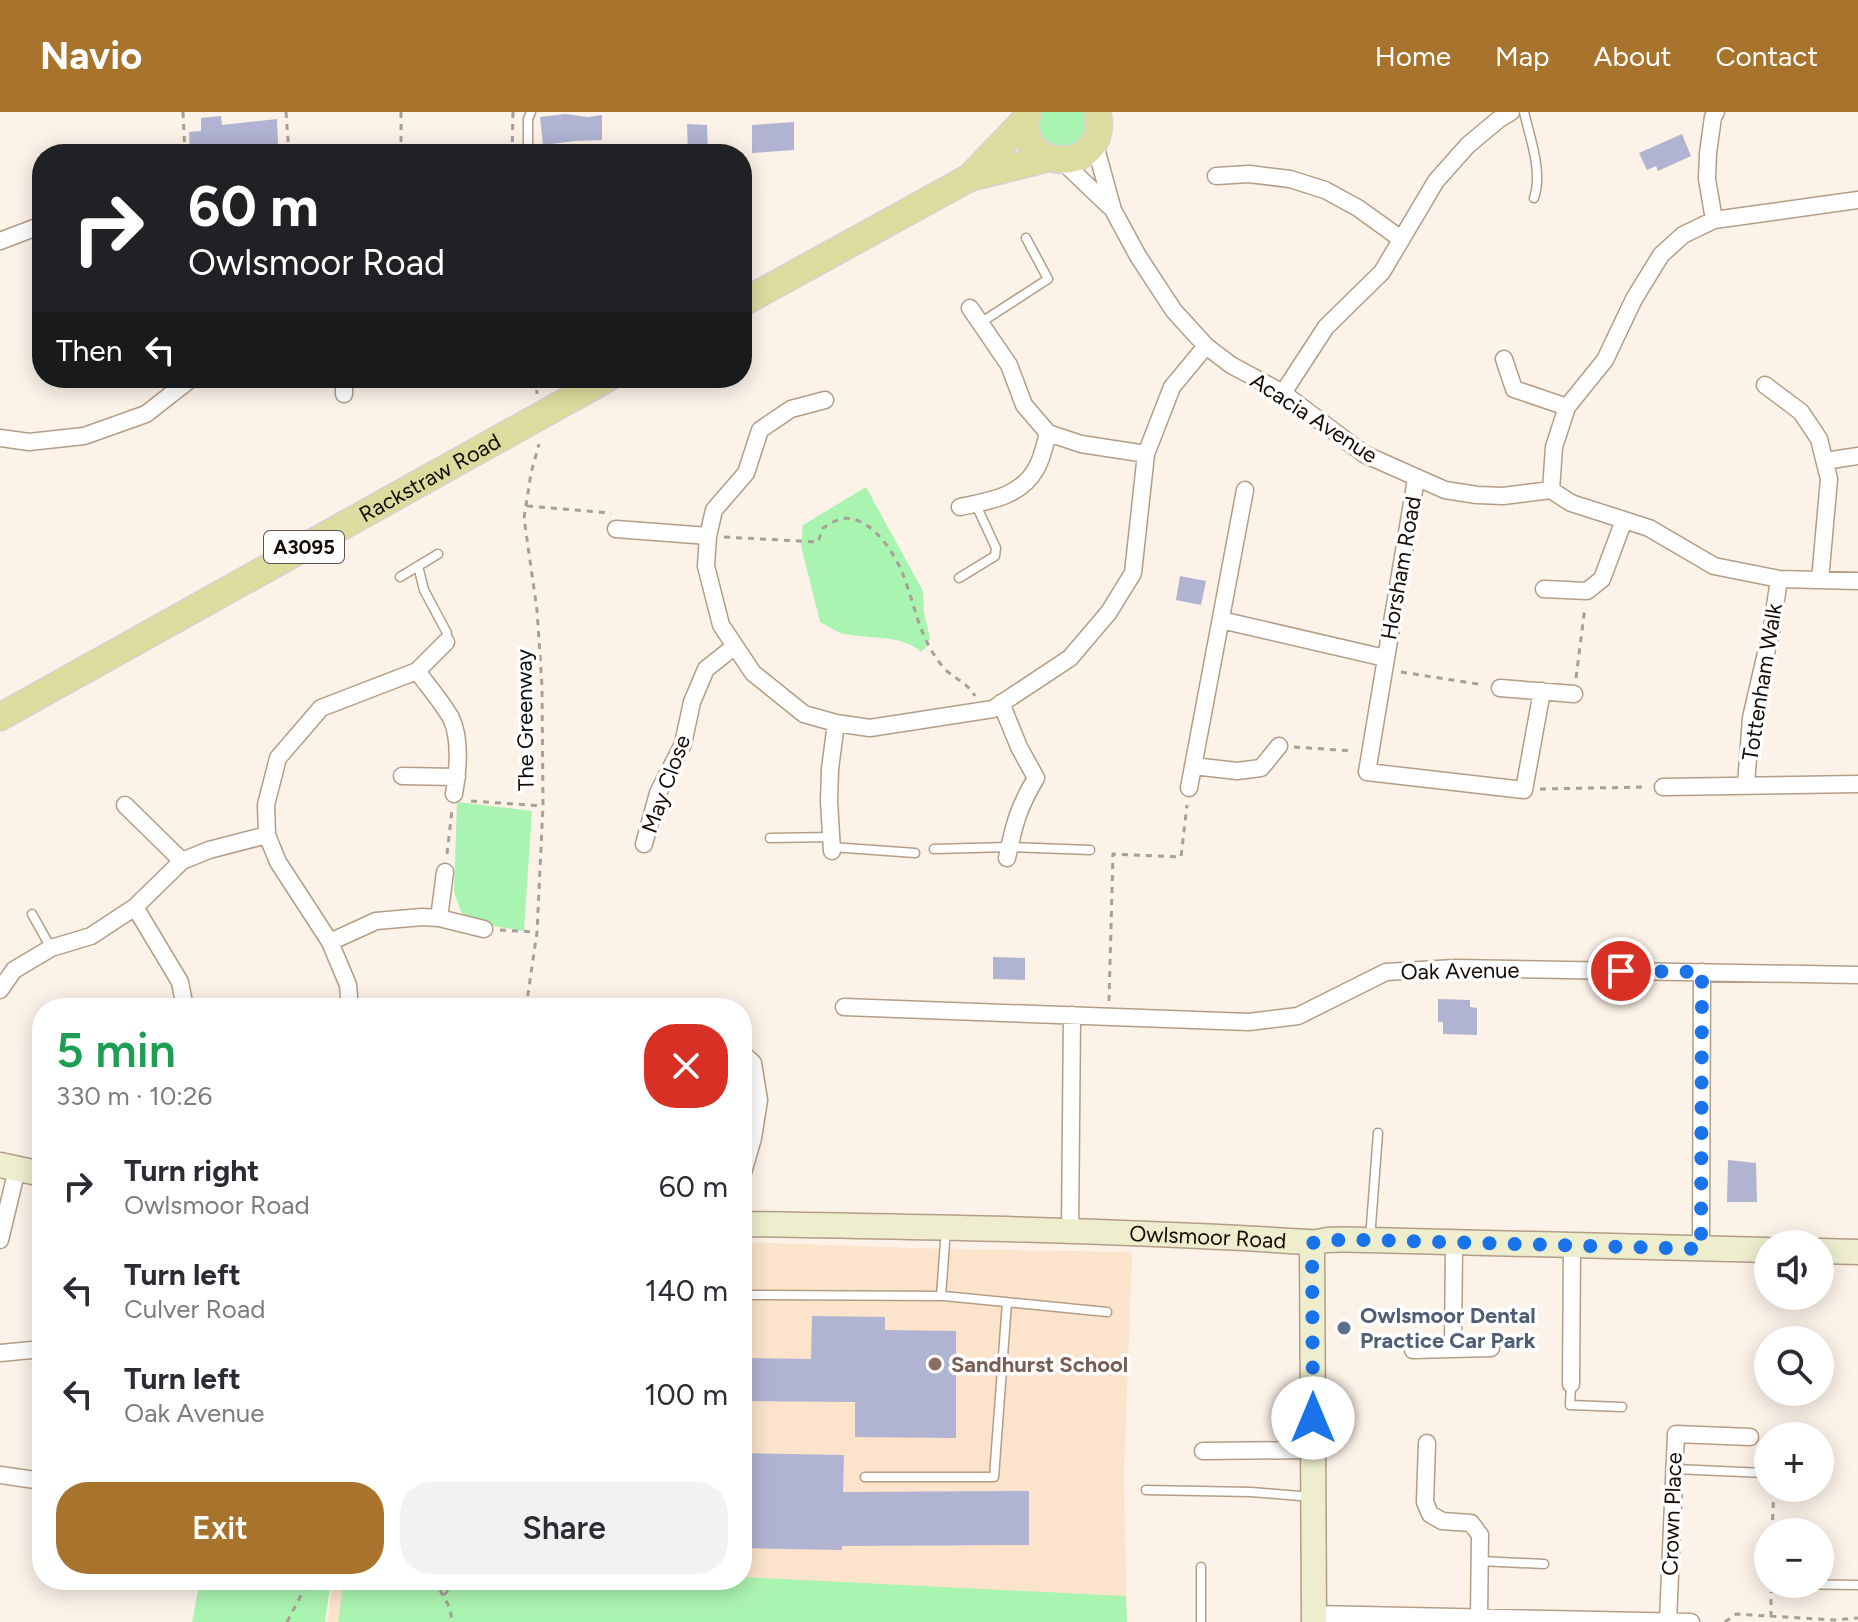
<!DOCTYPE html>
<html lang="en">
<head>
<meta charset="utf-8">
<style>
	:root { --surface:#fff; --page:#f2f2f3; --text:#2b2b33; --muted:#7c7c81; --accent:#a8742d }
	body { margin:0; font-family:Figtree,sans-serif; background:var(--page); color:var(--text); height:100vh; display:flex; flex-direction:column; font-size:30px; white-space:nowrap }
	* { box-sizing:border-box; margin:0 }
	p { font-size:26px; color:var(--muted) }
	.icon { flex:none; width:44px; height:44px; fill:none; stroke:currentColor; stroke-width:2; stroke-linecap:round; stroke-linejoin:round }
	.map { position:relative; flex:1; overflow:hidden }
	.sheet { position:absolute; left:32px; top:886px; width:720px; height:592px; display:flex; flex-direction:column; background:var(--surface); border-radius:32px; box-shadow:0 4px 20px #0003 }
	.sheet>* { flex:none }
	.top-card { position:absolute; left:32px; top:32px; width:720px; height:244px; border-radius:32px; box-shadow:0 4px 20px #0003; background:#202124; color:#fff; overflow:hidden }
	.buttons { position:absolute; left:1754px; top:1118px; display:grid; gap:16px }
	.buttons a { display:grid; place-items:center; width:80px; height:80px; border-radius:50%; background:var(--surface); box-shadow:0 4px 20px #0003; font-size:40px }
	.pin { position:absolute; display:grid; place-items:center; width:68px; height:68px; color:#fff; margin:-34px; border:4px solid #fff; border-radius:50%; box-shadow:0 2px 8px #0007 }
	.me { position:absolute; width:88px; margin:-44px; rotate:0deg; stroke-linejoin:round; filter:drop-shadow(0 0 6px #0008) }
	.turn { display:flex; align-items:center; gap:28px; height:168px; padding:0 24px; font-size:36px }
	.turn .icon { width:104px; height:104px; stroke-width:2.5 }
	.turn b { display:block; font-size:56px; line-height:68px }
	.then { display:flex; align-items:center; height:76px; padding:0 24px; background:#0003; gap:16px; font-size:30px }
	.round { display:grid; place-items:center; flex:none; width:84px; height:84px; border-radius:32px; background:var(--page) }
	.overview { display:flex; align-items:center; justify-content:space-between; height:136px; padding:0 24px }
	h1 { font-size:48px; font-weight:600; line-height:60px; color:#1e9e55 }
	.cta { display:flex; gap:16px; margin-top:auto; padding:16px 24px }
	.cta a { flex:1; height:92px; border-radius:32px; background:var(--accent); color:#fff; font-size:32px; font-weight:600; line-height:92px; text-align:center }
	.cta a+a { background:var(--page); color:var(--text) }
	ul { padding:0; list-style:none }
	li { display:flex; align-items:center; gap:24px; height:104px; padding:0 24px }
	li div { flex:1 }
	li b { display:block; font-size:30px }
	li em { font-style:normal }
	header { display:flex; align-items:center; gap:48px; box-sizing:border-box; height:112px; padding:0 40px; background:var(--accent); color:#fff }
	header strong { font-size:38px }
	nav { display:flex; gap:44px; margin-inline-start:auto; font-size:28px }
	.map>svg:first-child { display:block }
</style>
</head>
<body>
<header>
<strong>Navio</strong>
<nav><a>Home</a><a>Map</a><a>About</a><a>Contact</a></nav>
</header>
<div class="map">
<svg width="1858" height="1510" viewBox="0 0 1858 1510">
	<rect width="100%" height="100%" fill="#fcf2e8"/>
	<path fill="#fce3cb" d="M742 1130 944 1137 1132 1140 1124 1363 1127 1510H327L333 1468H742Z"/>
	<path fill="#aaf4b2" d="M1042 0H1086L1084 25C1061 45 1031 31 1042 0Z
		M866 375 923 479 924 501 930 526 926 535 921 540C899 520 864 529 838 520 832 517 826 513 820 510L801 434 803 413Z
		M457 690 532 699 524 819 474 811 461 800 454 780Z
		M742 1465 1126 1484 1127 1510H338L344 1468H742Z
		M200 1468H331L325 1510H192Z"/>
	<path fill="#b0b3d1" d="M565 2 588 5 602 3V28L575 29 543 33 540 5Z
		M221 4 222 13 277 7 278 32 255 34V37L234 39V36L190 40 189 20 201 19V6Z
		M794 10V38L752 41V13Z
		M687 12 707 13 708 42H688Z
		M1682 22 1691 44 1658 59 1656 54 1647 58 1639 41Z
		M1180 464 1206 469 1201 493 1176 488Z
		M993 845 1025 846V868L993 867Z
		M1438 887 1470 888V895L1477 896V923L1443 922V910H1438Z
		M1728 1048 1756 1051 1757 1090H1727Z
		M812 1204 885 1205V1218L956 1219V1326L855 1325V1290L742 1289V1246L811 1247Z
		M742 1341 844 1343 843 1380 1029 1379V1433L842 1434V1438L742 1436Z"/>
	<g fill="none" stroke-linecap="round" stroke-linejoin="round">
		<defs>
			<path id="lane" d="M1524 0C1530 26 1543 60 1534 86
				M528 42V7L531 0
				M980 211 1048 167 1026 126
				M418 454 424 478 447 521 446 530
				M400 465 438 442
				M959 466 995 444 996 436 976 393
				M770 726 831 725
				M832 735 915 741
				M934 737 1009 735 1090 738
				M32 802 51 836
				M1370 1127 1378 1021
				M742 1183 944 1184 1107 1200
				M941 1184 946 1117
				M1571 1272 1570 1293 1622 1295
				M1675 1357 1765 1361
				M865 1365H994L1007 1190
				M1146 1378 1251 1380 1312 1385
				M1480 1449 1544 1452
				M1201 1455V1510
				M1783 1472 1858 1473"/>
			<path id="street" d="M1094 29 1113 98 1138 144 1174 199 1206 234 1231 253 1283 281 1364 342 1445 378 1477 383 1503 384 1551 378 1571 391 1649 416 1714 454 1779 467 1858 469
				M1062 49 1109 94
				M1216 64 1249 62 1290 67 1325 78 1358 96 1401 127
				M1714 108 1707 67 1708 41 1713 5 1716 0
				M0 129 42 113
				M970 196 1009 253 1024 293 1048 321 1081 332 1146 342
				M1504 247 1514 277 1567 295
				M1765 273 1801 300 1819 327 1829 367 1820 468
				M1283 281 1326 215 1382 160 1436 69 1468 33 1498 8 1511 0
				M344 282V266
				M825 288 791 297 760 318 746 361 714 398 708 424 706 454 721 513 753 561 804 602 836 611 870 616 993 597 1070 546 1109 500 1133 461 1146 342 1172 275 1206 234
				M0 326 29 330 84 324 146 302 192 266
				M1825 349 1858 344
				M1416 367 1367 660 1524 678 1542 579
				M1551 378 1554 335 1567 295 1605 248 1634 187 1661 143 1683 123 1714 108 1858 88
				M960 395C989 389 1020 385 1036 357 1042 347 1045 333 1048 321
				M616 417 708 424
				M1544 477 1587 479 1602 467 1624 408
				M1221 508 1385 546
				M417 559C428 574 442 590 451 606 461 626 458 661 454 682
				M1500 576 1574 582
				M1001 591 1019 635 1036 666C1018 696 1014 713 1007 746
				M1193 654 1237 659 1261 656 1279 634
				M402 664 457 665
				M1746 673 1751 606 1772 515 1779 467
				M1663 675 1858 672
				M1189 676 1245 378
				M125 693 182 749
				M644 732 658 681 683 632 692 590 706 557 735 534
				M832 739 829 689 830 657 836 611
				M135 795 180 870 185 896
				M439 806 445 760
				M330 830 376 809 422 805 439 806 484 817
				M0 878 14 858 51 836 91 824 135 795 182 749 209 738 267 723
				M844 895 1249 910 1298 904 1386 860 1455 856 1858 863
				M350 896 348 873 330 830 278 750 267 723 266 693 278 646 321 596 417 559 446 530
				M742 941 753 951 759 988 753 1026 742 1064
				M1070 1120 1072 903
				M0 1128 17 1057
				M1701 1137 1702 860
				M1453 1237 1454 1131
				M1413 1238 1491 1236
				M0 1241 42 1237
				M1571 1272 1572 1133
				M1427 1331 1425 1390 1430 1402 1442 1409 1471 1411 1480 1423 1479 1505
				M1203 1339 1313 1338
				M0 1363 42 1369
				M1314 1502 1691 1510
				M1668 1509 1676 1322 1750 1325"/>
			<g id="secondary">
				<path d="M0 1053 42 1062"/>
				<path id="s1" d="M742 1112C931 1115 1120 1118 1309 1130 1315 1131 1321 1129 1327 1128 1341 1127 1356 1128 1370 1128L1768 1138"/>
				<path d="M1312 1131 1314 1510"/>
				<path d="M1820 1139 1858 1140"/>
			</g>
			<g id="primary">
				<path d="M1027 0C1012 63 1112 64 1097 0"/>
				<path d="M969 66 1025 8"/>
				<path d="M742 191 969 66 1049 46"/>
				<path id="s2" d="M0 605 608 266"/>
			</g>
		</defs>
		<use href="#lane" stroke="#b49d86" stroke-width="11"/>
		<use href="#street" stroke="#b49d86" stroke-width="19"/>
		<use href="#secondary" stroke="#b49d86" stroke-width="27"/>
		<use href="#primary" stroke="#d5d3d2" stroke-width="29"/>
		<path stroke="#a89f96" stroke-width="3" stroke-dasharray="6 6" stroke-linecap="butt" d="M183 0 185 42
			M286 0 289 42
			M401 42V0
			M512 42 513 0
			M536 266 537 282
			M527 394 611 401
			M724 425 818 430 823 416C828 413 834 409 840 407 868 401 892 437 902 460 913 486 917 516 933 541 937 547 942 555 948 560 959 569 967 571 975 584
			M1401 560 1484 573
			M1576 566 1585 495
			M1294 635 1354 639
			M1540 677 1645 675
			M471 689 543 694
			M447 742 452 698
			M500 818 536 820
			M1109 889 1113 742 1181 745 1187 693
			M526 896 537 820 543 694 542 574 537 498 524 406 531 361 539 332
			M1772 1420 1774 1376
			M434 1468 450 1496 452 1510
			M444 1483 457 1468
			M1771 1505V1480
			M287 1510 309 1468
			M1725 1510 1736 1502 1833 1508 1858 1506"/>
		<use href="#lane" stroke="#fff" stroke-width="8"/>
		<use href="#street" stroke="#fff" stroke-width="16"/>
		<use href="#secondary" stroke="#eeeecf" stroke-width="24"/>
		<use href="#primary" stroke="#dddc9f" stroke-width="26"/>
	</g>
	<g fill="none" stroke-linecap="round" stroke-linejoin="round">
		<path stroke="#1a73e8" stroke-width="14" stroke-dasharray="0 25.2" d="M1313 1306 1312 1131 1328 1128H1370L1701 1137 1702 860 1621 859"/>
	</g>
	<circle fill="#5c6f8a" stroke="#fff" stroke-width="3" cx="1344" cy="1216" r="8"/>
	<circle fill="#8d6e63" stroke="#fff" stroke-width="3" cx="935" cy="1252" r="8"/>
	<g text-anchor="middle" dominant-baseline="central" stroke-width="7" stroke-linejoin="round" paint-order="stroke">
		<rect fill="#fff" stroke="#5a5550" stroke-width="2" x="264" y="419" width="80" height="32" rx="6"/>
		<g font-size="20" font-weight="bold" fill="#140c05">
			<text x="304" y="435">A3095</text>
		</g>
		<g font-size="22" fill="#140c05" stroke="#fff">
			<text transform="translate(1314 306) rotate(33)">Acacia Avenue</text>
			<text stroke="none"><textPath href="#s2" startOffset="492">Rackstraw Road</textPath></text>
			<text transform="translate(1401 456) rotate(-80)">Horsham Road</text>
			<text transform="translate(1762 570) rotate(-81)">Tottenham Walk</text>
			<text transform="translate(525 608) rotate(-91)">The Greenway</text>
			<text transform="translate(666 672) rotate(-70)">May Close</text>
			<text transform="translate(1460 859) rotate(-1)">Oak Avenue</text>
			<text stroke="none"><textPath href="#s1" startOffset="466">Owlsmoor Road</textPath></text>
			<text transform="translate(1672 1402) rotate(-88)">Crown Place</text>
		</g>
		<g font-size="22" font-weight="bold" fill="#4e5e75" stroke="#fff" text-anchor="start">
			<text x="1360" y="1203">Owlsmoor Dental<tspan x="1360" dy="25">Practice Car Park</tspan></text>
		</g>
		<g font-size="22" font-weight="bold" fill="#785e54" stroke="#fff" text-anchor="start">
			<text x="951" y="1252">Sandhurst School</text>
		</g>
	</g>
</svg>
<div class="buttons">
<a><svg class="icon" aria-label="sound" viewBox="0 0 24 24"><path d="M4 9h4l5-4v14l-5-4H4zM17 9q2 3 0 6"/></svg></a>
<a><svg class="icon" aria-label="search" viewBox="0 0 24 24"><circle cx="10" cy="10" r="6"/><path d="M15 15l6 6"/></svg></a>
<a>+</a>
<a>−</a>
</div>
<div class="pin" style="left:1621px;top:859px;background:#d93025"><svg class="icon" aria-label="arrive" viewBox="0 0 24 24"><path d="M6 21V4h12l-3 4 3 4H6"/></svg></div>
<svg class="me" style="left:1313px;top:1306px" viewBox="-20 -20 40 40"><circle r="19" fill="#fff"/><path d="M0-13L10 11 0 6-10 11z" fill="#1a73e8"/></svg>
<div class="top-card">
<div class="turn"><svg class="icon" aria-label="right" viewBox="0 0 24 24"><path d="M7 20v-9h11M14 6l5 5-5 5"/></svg><div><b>60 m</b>Owlsmoor Road</div></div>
<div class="then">Then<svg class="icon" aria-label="left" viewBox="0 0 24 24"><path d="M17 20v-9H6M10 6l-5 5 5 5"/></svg></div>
</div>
<section class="sheet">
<div class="overview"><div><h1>5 min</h1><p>330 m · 10:26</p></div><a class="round" style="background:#d93025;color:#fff"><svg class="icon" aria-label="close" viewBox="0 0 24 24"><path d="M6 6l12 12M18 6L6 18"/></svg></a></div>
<ul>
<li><svg class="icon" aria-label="right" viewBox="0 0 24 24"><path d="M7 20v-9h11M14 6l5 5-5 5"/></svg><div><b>Turn right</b><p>Owlsmoor Road</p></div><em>60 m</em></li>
<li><svg class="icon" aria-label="left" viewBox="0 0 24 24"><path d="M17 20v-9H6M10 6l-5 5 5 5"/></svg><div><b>Turn left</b><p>Culver Road</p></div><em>140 m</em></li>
<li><svg class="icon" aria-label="left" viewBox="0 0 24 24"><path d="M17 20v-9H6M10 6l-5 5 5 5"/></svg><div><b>Turn left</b><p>Oak Avenue</p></div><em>100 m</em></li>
</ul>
<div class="cta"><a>Exit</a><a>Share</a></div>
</section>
</div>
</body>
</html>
